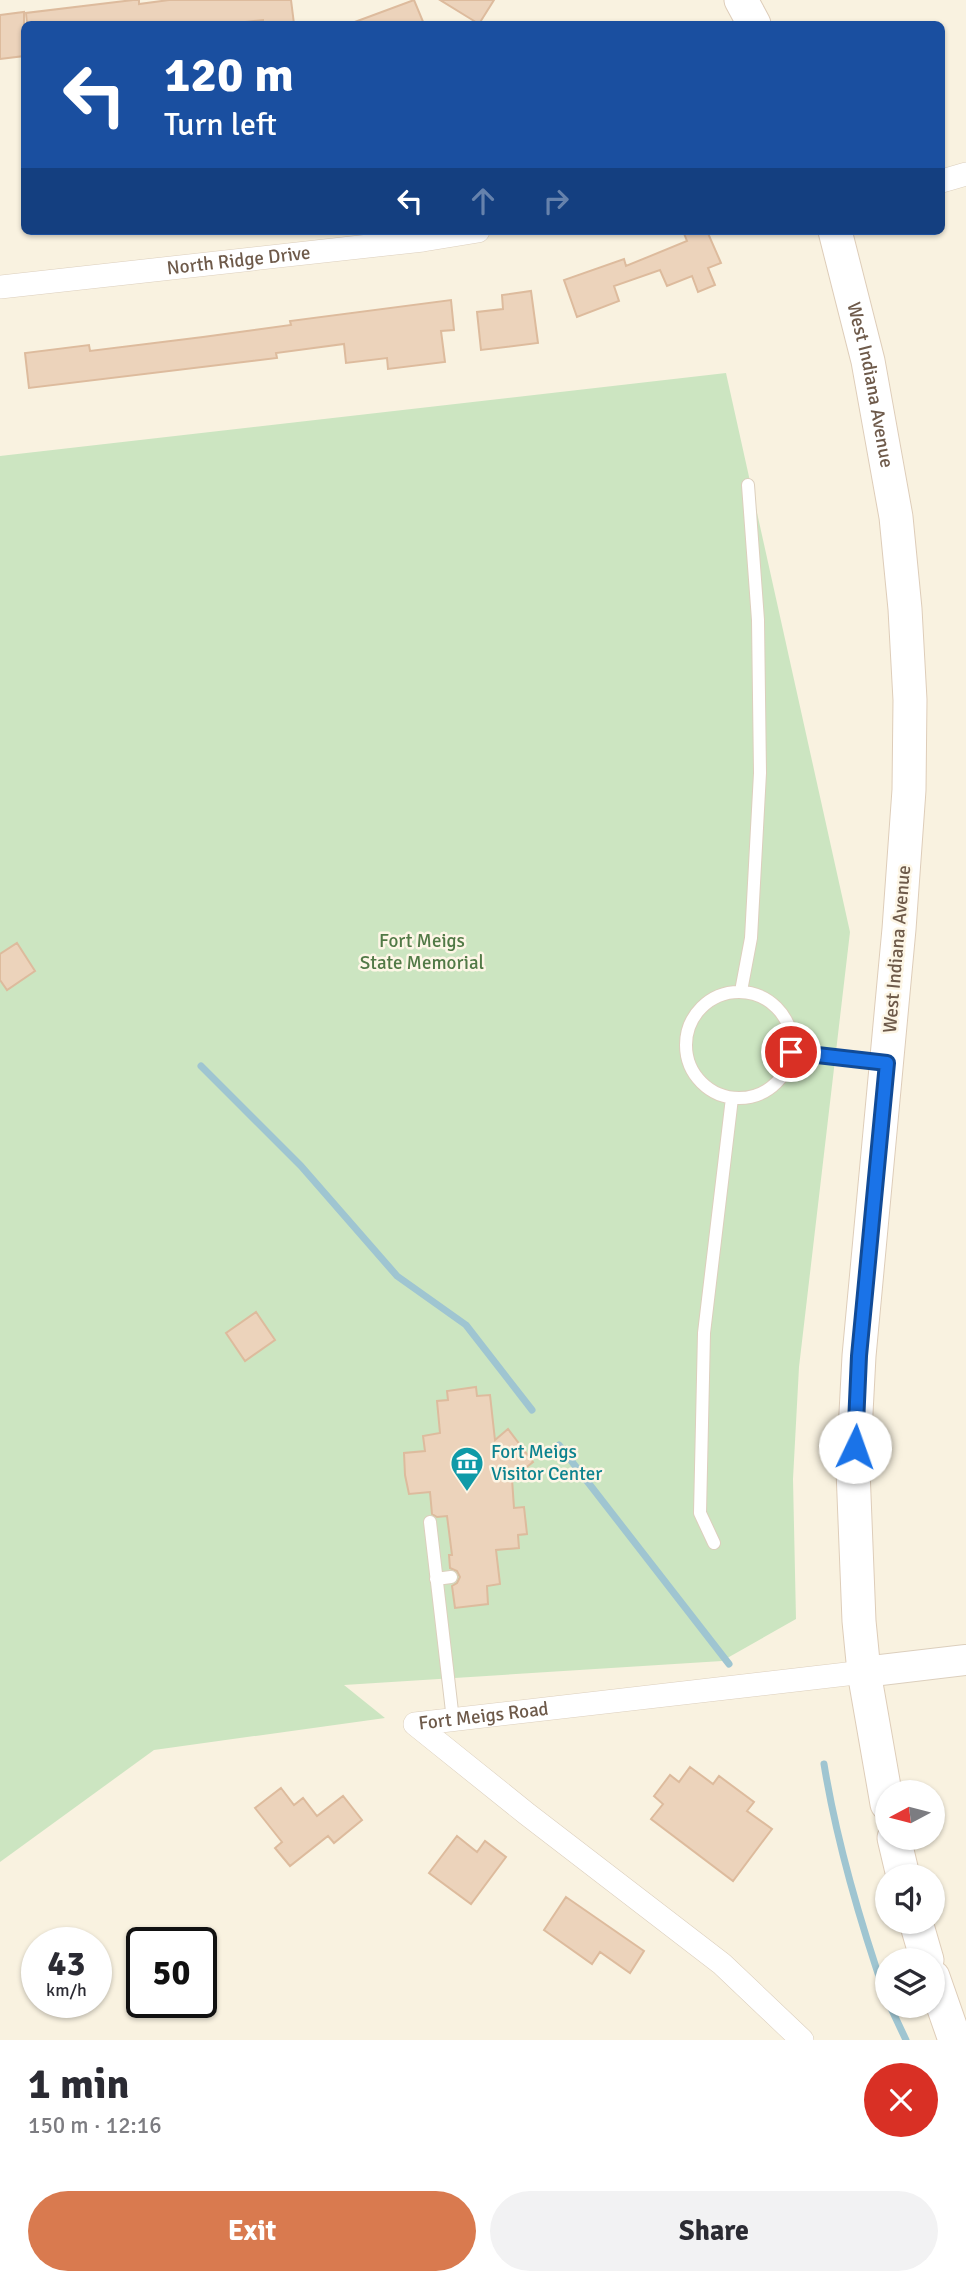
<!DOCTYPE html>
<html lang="en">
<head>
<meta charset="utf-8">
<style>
	:root { --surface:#fff; --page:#f2f2f3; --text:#2b2b33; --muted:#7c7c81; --accent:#d97a4f }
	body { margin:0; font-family:Signika,sans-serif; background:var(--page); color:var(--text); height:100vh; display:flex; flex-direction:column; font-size:26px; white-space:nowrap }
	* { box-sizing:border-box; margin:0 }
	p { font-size:23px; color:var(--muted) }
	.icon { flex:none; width:38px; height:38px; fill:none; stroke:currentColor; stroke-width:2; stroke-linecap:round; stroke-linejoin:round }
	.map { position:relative; height:2040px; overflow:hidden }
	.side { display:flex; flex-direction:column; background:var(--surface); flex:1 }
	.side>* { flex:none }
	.top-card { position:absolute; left:21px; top:21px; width:924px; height:214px; border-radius:10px; box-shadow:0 2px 5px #0004; background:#1a4fa0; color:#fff; overflow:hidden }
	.needle { width:46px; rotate:263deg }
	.buttons { position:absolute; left:875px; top:1780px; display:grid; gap:14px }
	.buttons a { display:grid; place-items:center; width:70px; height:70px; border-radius:50%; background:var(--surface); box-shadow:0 2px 5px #0004; font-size:35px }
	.speed { position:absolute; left:21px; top:1927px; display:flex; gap:14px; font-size:35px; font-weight:700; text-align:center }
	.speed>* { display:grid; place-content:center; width:91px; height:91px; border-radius:50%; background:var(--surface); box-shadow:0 2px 5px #0004; line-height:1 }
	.speed small { font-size:18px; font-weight:400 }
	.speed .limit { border:4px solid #111; border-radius:10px; background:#fff; color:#111 }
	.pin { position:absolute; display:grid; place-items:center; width:60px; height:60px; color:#fff; margin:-30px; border:4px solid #fff; border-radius:50%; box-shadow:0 2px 7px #0007 }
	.me { position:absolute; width:77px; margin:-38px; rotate:3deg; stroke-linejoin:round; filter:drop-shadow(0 0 5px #0008) }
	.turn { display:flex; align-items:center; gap:24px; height:147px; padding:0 28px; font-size:32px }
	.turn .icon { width:91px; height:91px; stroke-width:2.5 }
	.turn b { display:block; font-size:49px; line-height:60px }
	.lanes { display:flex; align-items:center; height:66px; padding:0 28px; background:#0003; justify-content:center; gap:35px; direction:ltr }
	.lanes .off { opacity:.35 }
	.round { display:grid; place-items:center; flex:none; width:74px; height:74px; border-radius:37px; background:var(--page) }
	.overview { display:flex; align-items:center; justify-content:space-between; height:119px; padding:0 28px }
	h1 { font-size:42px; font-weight:700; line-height:52px }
	.button { display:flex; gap:14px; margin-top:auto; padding:14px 28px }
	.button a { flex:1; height:80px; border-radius:42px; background:var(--accent); color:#fff; font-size:28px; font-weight:700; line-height:80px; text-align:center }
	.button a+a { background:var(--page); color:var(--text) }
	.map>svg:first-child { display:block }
</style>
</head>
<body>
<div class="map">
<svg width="966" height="2040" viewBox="0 0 966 2040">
	<rect width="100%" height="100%" fill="#f9f2e0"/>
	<path fill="#cce5c1" d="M726 373 850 932 799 1367 793 1479 796 1619 722 1661 344 1685 385 1718 154 1750 0 1862V456Z"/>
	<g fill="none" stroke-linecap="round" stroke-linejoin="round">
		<path stroke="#9fc5d1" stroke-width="7" d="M201 1066 301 1166 397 1276 466 1325 532 1410
			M559 1445 729 1664
			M824 1764C837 1844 860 1922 887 2000
			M890 2006 906 2040"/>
	</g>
	<path fill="#ecd3bb" stroke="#ddbb9d" stroke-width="2" d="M133 0H139V4L169 0H291L294 24H263V20L228 24H27L26 13Z
		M414 0 424 24H352V23Z
		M440 0H494L479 24Z
		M24 12V56L0 59V15Z
		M683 231H707L721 263 708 268 715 285 698 292 692 276 667 286 660 270 614 286 619 301 577 317 564 280 624 259 626 266 687 241Z
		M531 291 538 343 481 350 477 312 503 309 502 295Z
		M451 300 454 330 441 331 445 362 388 369 387 358 346 363 344 344 276 353 277 358 29 388 25 353 89 345 90 351 203 337 291 325 290 321Z
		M17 943 35 971 7 990 0 980V954Z
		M256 1312 275 1340 245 1361 226 1333Z
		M476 1387 477 1396 490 1395 495 1440 508 1429 533 1462 512 1479 514 1508 524 1507 527 1534 518 1535 519 1548 496 1550 500 1584 487 1586 488 1604 455 1608 452 1586 457 1583 460 1577 457 1571 450 1568 449 1555H452L447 1516 437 1517 432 1514 430 1492 409 1494 405 1475 404 1453 425 1451 423 1436 440 1433 437 1401 448 1400 447 1391Z
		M690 1767 713 1784 719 1776 754 1802 747 1811 772 1829 733 1881 651 1819 663 1804 654 1796 670 1775 679 1782Z
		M281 1788 294 1805 303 1798 317 1816 343 1796 362 1820 334 1843 328 1836 290 1866 275 1848 282 1842 255 1808Z
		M457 1836 477 1852 485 1841 506 1857 471 1904 429 1873Z
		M566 1897 644 1951 630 1973 600 1952 592 1964 544 1930Z"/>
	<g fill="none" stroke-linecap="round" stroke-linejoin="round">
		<defs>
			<path id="service" d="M741 991 751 938 760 773 758 620 748 485
				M686 1045a53 53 0 1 1 106 0a53 53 0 1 1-106 0Z
				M791 1052 885 1063
				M430 1522 453 1720
				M714 1543 700 1513 704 1333 732 1098
				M436 1579 451 1577"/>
			<g id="minor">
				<path d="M942 181 966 174"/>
				<path id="s1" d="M0 287 423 240 478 231"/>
				<path id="s2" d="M802 2040 722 1964 527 1814 415 1724 864 1672"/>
			</g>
			<path id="tertiary" d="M864 1672 966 1660"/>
			<g id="secondary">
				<path d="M741 0 754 24"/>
				<path id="s3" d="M835 231 868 361 896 517 905 609 910 700 909 790 899 929 859 1356 853 1470 859 1621 864 1672 887 1804"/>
				<path d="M894 1838 903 1876"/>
				<path d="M916 1922 927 1960"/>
				<path d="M933 1977 955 2040"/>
			</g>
		</defs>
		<use href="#service" stroke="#dccfbd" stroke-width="14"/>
		<use href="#minor" stroke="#dccfbd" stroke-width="24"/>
		<use href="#tertiary" stroke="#dccfbd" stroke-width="32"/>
		<use href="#secondary" stroke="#decdb9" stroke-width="35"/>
		<use href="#service" stroke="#fff" stroke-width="12"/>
		<use href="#minor" stroke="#fff" stroke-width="23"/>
		<use href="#tertiary" stroke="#fff" stroke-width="30"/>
		<use href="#secondary" stroke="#fff" stroke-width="33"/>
	</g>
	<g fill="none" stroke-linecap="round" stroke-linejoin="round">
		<defs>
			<path id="route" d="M791 1052 887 1063 859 1356 855 1447"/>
		</defs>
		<use href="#route" stroke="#114b97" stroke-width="18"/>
		<use href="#route" stroke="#1a73e8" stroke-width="12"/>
	</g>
	<defs>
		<symbol id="museum-pin" viewBox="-11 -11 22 30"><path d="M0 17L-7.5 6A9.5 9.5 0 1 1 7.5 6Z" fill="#0f9aa8" stroke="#fdf6e6"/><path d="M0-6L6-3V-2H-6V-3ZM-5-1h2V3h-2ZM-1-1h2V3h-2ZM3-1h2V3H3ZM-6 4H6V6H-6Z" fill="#fff"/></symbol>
	</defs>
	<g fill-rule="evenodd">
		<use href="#museum-pin" x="448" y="1444" width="38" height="52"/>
	</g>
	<g text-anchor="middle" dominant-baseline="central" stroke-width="5" stroke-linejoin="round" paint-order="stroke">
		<g font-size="19" fill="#6e5a4a" stroke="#fdf6e6">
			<text stroke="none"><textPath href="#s1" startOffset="240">North Ridge Drive</textPath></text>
			<text stroke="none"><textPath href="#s3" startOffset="158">West Indiana Avenue</textPath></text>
			<text transform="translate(897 949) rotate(-85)">West Indiana Avenue</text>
			<text stroke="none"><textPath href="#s2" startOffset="569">Fort Meigs Road</textPath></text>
		</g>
		<g font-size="19" fill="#517946" stroke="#fdf6e6">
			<text x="422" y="941">Fort Meigs<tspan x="422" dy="22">State Memorial</tspan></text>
		</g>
		<g font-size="19" fill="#0d838f" stroke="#fdf6e6" text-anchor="start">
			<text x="491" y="1452">Fort Meigs<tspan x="491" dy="22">Visitor Center</tspan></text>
		</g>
	</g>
</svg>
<div class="buttons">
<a><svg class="needle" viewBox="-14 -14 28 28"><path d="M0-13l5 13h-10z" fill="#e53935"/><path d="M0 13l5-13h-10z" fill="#7c7c81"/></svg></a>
<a><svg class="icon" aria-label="sound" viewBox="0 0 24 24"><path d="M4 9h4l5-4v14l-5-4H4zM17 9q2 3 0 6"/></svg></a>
<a><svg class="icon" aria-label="layers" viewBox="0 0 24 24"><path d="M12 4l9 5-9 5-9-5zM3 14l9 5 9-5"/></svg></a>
</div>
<div class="speed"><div>43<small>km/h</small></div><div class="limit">50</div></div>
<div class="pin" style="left:791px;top:1052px;background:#d93025"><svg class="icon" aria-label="arrive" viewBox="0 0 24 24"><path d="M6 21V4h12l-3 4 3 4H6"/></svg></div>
<svg class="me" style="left:855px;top:1447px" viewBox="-20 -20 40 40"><circle r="19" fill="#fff"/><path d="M0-13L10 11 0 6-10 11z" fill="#1a73e8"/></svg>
<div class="top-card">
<div class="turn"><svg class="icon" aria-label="left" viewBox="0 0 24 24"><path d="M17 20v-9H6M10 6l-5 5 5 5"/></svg><div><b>120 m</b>Turn left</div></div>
<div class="lanes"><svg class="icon" aria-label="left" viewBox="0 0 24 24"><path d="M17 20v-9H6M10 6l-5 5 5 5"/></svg><svg class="icon off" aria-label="ahead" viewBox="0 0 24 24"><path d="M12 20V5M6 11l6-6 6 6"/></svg><svg class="icon off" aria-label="right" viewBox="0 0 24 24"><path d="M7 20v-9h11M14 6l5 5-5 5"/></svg></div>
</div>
</div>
<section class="side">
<div class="overview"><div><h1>1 min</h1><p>150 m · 12:16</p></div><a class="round" style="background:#d93025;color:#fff"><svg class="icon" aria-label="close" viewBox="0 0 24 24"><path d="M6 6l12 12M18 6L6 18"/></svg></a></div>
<div class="button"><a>Exit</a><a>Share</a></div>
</section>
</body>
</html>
